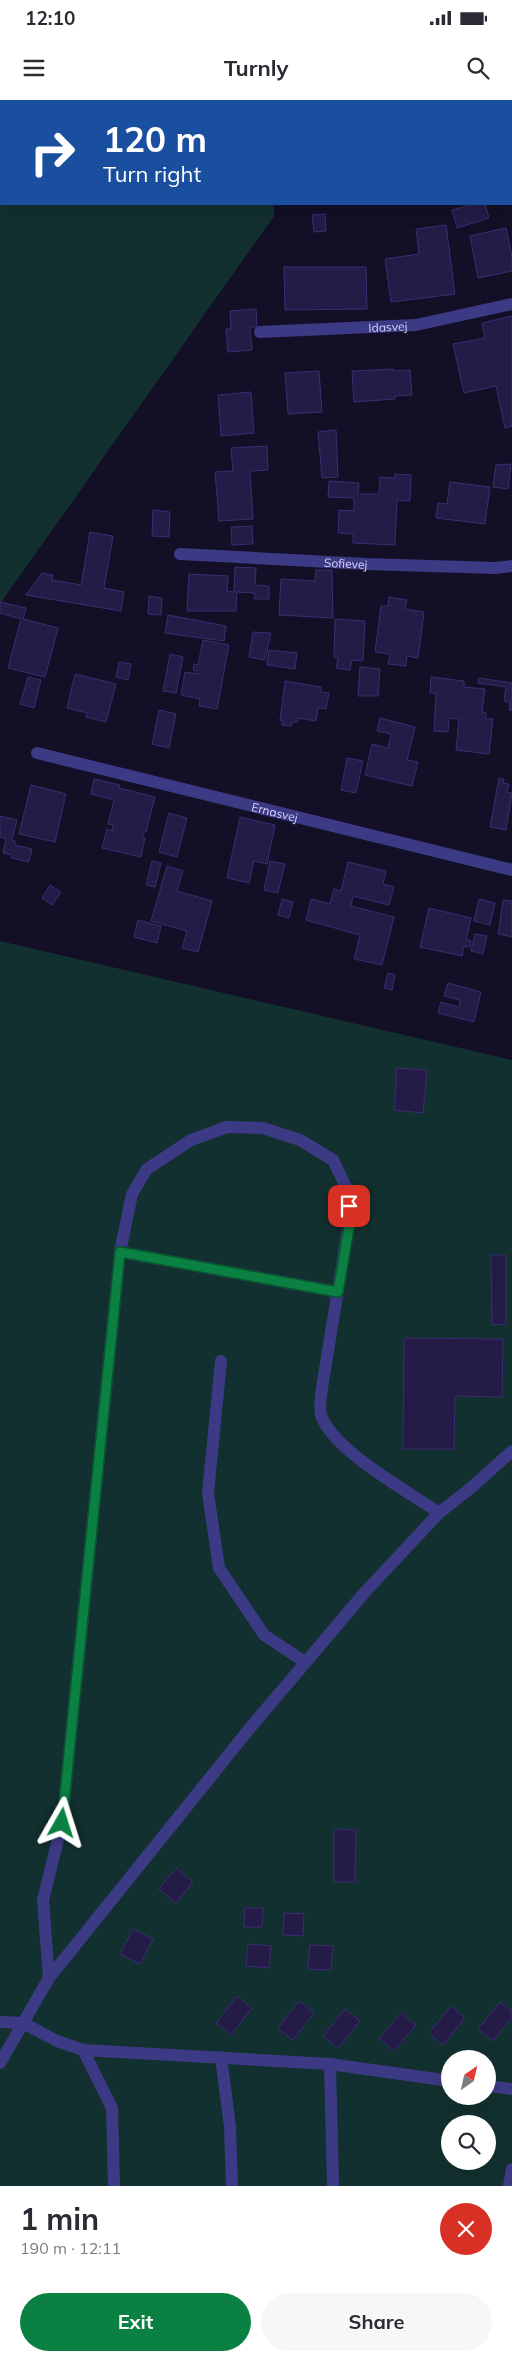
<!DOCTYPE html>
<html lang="en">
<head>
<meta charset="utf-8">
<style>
	:root { --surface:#fff; --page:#f7f7f7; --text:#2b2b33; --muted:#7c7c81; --accent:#0b8043 }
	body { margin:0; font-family:Mulish,sans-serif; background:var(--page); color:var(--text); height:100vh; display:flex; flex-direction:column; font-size:19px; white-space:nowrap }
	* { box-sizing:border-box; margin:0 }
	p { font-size:16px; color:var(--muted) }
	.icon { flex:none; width:28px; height:28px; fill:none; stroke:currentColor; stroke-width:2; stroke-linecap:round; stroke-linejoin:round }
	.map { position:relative; height:2086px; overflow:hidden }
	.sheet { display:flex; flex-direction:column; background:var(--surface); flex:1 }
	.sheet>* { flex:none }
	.guide { position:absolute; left:0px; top:0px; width:512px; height:105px; box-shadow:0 5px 20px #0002; background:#1a4fa0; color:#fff; overflow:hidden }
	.needle { width:32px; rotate:34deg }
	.buttons { position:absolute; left:441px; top:1950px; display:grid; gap:10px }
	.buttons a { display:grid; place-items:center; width:55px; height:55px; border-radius:50%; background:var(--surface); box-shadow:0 5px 20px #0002; font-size:25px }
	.pin { position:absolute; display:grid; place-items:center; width:42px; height:42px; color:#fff; margin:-21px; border-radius:10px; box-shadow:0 2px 8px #0006 }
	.me { position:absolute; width:55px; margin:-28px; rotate:6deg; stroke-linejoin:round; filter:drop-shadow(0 0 4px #0008) }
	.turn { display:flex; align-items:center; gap:18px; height:105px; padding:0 20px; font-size:22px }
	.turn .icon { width:65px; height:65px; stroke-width:2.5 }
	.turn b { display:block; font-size:35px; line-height:42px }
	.round { display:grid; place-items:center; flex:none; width:52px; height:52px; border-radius:26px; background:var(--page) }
	.headline { display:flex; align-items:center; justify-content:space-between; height:85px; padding:0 20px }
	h1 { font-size:30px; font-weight:700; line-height:38px }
	.cta { display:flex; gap:10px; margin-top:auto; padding:10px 20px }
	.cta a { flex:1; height:58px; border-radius:30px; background:var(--accent); color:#fff; font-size:20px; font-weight:700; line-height:58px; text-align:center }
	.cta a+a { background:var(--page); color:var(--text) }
	.status { display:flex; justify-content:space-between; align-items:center; height:35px; padding:0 25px; background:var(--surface); direction:ltr }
	.status svg { height:14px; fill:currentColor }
	header { display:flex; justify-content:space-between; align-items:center; height:65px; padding:0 20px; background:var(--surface); font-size:22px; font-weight:700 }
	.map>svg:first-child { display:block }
</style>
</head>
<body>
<div class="status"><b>12:10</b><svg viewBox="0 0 49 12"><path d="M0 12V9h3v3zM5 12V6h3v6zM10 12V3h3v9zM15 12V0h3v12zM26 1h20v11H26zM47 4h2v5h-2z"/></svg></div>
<header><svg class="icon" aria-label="menu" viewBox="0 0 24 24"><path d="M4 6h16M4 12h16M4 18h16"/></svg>Turnly<svg class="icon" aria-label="search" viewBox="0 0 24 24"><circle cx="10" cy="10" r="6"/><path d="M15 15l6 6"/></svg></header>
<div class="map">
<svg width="512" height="2086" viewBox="0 0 512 2086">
	<rect width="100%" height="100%" fill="#130f26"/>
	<path fill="#12302f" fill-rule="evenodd" d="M0 0H269L1 1V104H274V116L0 504Z
		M0 841 512 960V2086H0ZM450 1959H488V1996H450ZM450 2024H488V2061H450Z"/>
	<path fill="#241b47" stroke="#3b2d73" d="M473 104H485L489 118 457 128 452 110Z
		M325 114 326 131 314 132 312 115Z
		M446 125 455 194 391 202 385 159 419 154 416 129Z
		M506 128 512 156V171L478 178 470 136Z
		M284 167H366L367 209 285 210Z
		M256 209 257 227H250L252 250 228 252 226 229H231L230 211Z
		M512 216V326L505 328 496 286 464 293 453 244 485 238 482 223Z
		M393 269V271L410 270 412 295 395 296V299L354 302 352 271Z
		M319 271 322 312 288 314 285 273Z
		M251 292 254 333 221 336 218 295Z
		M336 330 338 377 322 378 318 332Z
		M267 346 268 370 250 371 253 419 219 421 215 372 233 371 231 348Z
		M511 364 508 389 493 387 496 365Z
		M395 374 411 375 410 401 397 400 395 445 353 443V434L338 433 339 410 354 411V398L328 397 329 381 359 383 358 394H379L380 377 395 378Z
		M450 382 490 387 485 424 436 418 438 403 447 404Z
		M153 410 170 412 169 437 152 436Z
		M252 426 253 444 232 445 231 427Z
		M90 432 113 436 104 488 124 492 121 511 26 495 42 473 53 475 52 480 81 485Z
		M235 467 256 468 255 485 269 486V499H254L255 493 237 492 236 511H187L189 474 228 476 227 491 234 492Z
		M316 470H332L333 518 279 515 281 479 315 481Z
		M149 496 162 498 161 515 148 514Z
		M389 497 407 500 405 509 424 512 418 558 407 556 406 566 388 564 390 554 375 552 381 506H388Z
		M0 502 26 508 23 519 58 528 45 577 8 568 21 519 0 513Z
		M168 515 226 526 224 541 165 533Z
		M335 519 365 521 363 561 352 560 350 570 336 568 338 558 334 557Z
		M253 532 271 533 265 560 249 557Z
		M203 540 229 545 217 609 199 606 200 599 181 595 185 572 197 574V571L193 570 194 564 198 565Z
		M269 550 297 553 295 569 267 565Z
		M170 554 183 557 176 593 163 591Z
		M119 562 131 564 128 580 116 577Z
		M360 567 380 569 378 596H358Z
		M75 574 116 584 106 622 86 617 87 613 67 608Z
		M28 577 41 580 34 608 20 604Z
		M431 577 464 581V587L485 589 482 612 486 613V619H493L489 654 456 650 459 619 449 618 448 632 434 631 436 593H430Z
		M479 578 512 583V611L509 610 510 602 504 601 506 587 478 583Z
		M285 581 321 587V592L329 593 326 609 318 608 316 621 298 618 297 622H292L291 626 282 625 283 621 280 620Z
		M159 610 176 614 169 648 152 644Z
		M380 618 415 627 407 660 418 662 412 686 365 675 372 644 388 648 391 634 377 631Z
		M347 658 363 661 356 693 341 690Z
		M499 678 504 679 503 683 509 684 507 692 512 693 506 730 490 727Z
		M94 679 120 685 119 688 155 697 146 732H144L142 737 145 738 141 757 102 748 107 729 112 731 113 725 108 724 114 700 91 694Z
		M31 685 66 694 55 742 19 734Z
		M169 713 187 718 177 757 159 752Z
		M0 716 17 720 12 740 15 741V745L32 749 29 762 12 758V755L3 753 6 739 0 737Z
		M240 717 275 725 267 764 254 761 249 783 227 778Z
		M152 761 161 763 155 787 146 785Z
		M270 761 285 764 278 793 264 790Z
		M348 762 386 771 383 784 394 787 389 805 353 796 351 806 394 817 382 865 354 859 360 835 306 820 311 799 330 804 334 789 341 791Z
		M167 766 183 771 177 791 212 801 198 852 182 848 187 831 151 821Z
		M50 785 61 792 52 805 42 798Z
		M282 799 293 802 289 818 278 815Z
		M479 799 495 803 490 825 474 821Z
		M503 800 512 801V837L498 834Z
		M429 808 471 818 466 840 471 841 470 847 464 846 462 856 420 847Z
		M138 820 161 826 157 843 134 837Z
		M475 834 487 836 483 854 471 851Z
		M388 873 395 875 392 890 384 888Z
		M448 883 481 892 474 922 438 913 441 902 459 907 460 900 444 896Z
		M397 968 427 970 423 1013 394 1010Z
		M491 1155H506V1224L492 1225Z
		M404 1238 503 1239 502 1297 455 1296 454 1349H403Z
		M334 1729 356 1730 355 1782H334Z
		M176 1768 193 1782 176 1803 159 1789Z
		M245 1808H263L262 1827H244Z
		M284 1813 304 1814 303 1836 283 1835Z
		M133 1829 153 1839 140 1864 120 1854Z
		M248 1844 271 1846 269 1868 246 1866Z
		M310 1845 333 1846 331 1870 308 1869Z
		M237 1896 252 1908 231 1935 216 1923Z
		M299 1901 314 1913 293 1940 278 1928Z
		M500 1902 512 1911V1917L493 1941 478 1929Z
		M451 1906 465 1918 443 1945 429 1933Z
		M345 1909 360 1921 338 1948 323 1936Z
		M401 1913 416 1925 394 1951 379 1939Z"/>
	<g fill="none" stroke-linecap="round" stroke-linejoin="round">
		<path stroke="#3d3a85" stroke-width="12" d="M120 1152 338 1192
			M221 1261 208 1393 219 1468 264 1535 305 1562
			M49 1878 43 1800 62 1723 120 1152 132 1094 147 1069 191 1040 227 1027 263 1028 300 1040 333 1060 348 1091 349 1122 322 1288C321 1296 319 1307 321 1315 333 1351 408 1391 439 1413
			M0 1922 23 1923 57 1941 83 1950 330 1964 450 1981
			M83 1950 112 2008 114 2086
			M221 1957 230 2027 232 2086
			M0 1963 49 1878 250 1628 366 1491 439 1413 472 1387 512 1351
			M330 1964 333 2086
			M488 1986 512 1989
			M509 2086 512 2069"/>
		<g stroke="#3d3a85" stroke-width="12">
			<path id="s1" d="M260 232 416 225 512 204"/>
			<path id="s2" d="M180 454 366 464 495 468 512 466"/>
			<path id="s3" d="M37 653 512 770"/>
		</g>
	</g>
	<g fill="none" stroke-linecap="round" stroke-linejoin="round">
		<defs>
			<path id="route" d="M62 1723 120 1152 338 1192 350 1122 349 1106"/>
		</defs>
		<use href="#route" stroke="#07532c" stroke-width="12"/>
		<use href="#route" stroke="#0b8043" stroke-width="9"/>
	</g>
	<g text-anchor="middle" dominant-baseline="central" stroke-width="5" stroke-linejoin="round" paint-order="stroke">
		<g font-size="12" fill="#d9d4ff" stroke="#130f26">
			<text stroke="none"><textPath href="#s1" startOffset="128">Idasvej</textPath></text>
			<text stroke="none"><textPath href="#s2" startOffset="166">Sofievej</textPath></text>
			<text stroke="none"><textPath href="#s3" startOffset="245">Ernasvej</textPath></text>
		</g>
	</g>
</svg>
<div class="buttons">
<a><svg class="needle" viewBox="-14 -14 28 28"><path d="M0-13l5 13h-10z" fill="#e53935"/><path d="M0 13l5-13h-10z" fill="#7c7c81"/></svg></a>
<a><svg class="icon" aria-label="search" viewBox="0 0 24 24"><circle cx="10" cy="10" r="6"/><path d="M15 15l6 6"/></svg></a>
</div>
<div class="pin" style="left:349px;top:1106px;background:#d93025"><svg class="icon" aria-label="arrive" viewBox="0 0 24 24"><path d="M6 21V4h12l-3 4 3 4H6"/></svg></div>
<svg class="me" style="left:62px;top:1723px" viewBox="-20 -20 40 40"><path d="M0-17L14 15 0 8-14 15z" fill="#0b8043" stroke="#fff" stroke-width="4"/></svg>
<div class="guide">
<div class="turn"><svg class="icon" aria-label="right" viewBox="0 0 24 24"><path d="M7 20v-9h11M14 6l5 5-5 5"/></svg><div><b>120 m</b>Turn right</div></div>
</div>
</div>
<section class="sheet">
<div class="headline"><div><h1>1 min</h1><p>190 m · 12:11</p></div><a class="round" style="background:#d93025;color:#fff"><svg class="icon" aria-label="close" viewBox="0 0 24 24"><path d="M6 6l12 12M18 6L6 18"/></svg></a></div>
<div class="cta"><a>Exit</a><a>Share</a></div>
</section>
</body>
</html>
